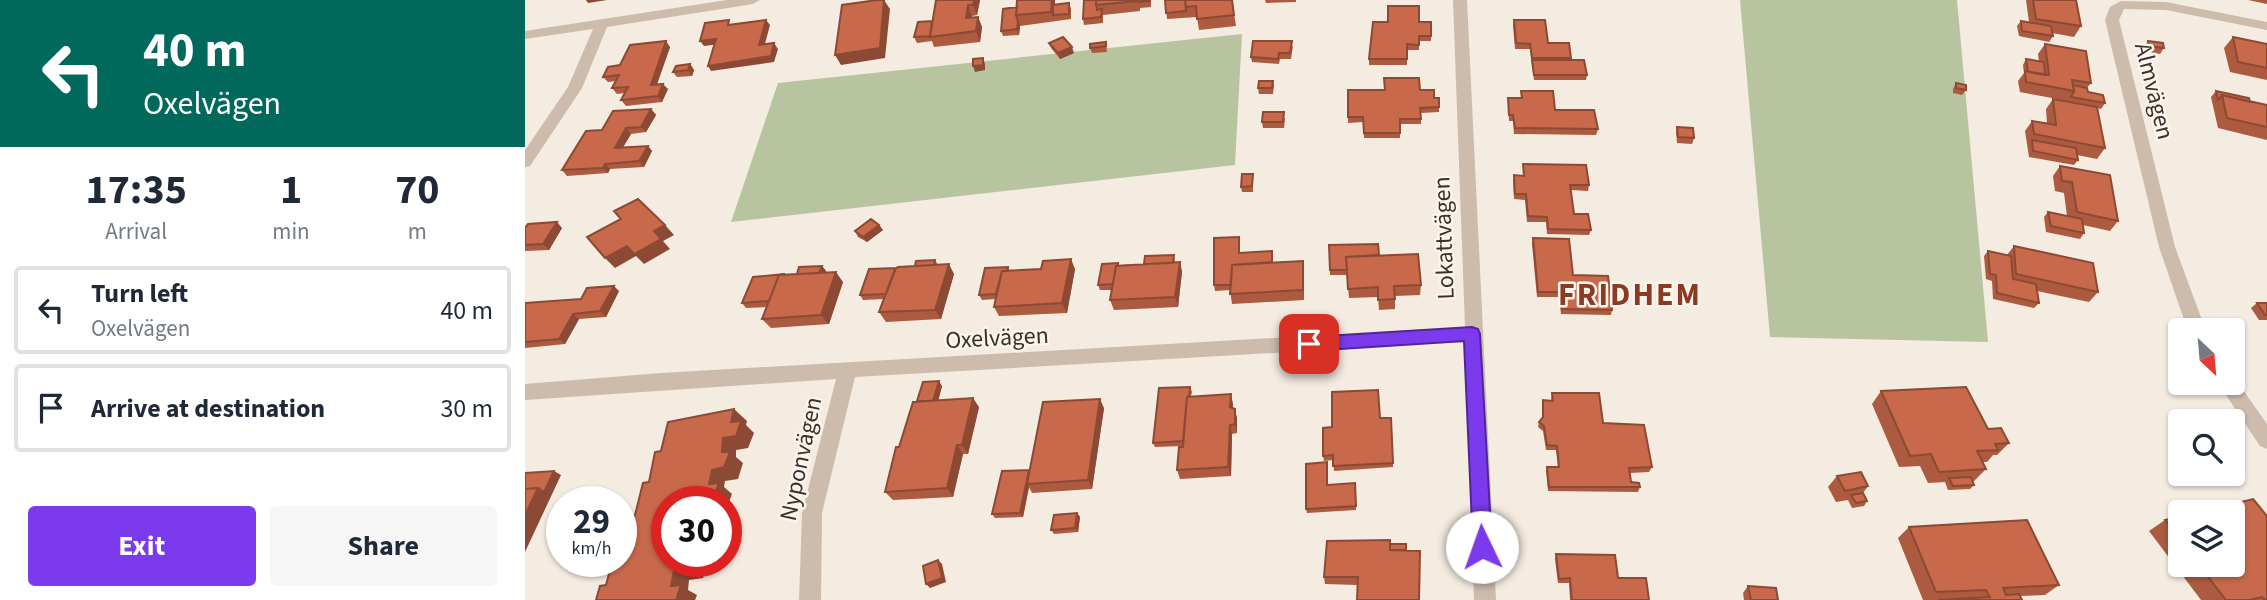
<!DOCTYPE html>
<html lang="en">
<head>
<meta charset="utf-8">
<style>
	:root { --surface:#fff; --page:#f6f6f7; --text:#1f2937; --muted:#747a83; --line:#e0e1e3; --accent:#7c3aed }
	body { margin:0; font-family:"Source Sans 3",sans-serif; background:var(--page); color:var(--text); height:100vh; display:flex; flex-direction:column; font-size:26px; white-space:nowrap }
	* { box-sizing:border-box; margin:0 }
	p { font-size:23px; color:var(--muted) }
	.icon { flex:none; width:38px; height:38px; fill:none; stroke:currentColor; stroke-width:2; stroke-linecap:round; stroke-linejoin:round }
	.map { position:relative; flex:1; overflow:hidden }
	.side { display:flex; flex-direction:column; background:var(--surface); width:525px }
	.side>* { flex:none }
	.banner { background:#00695c; color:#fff; overflow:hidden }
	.needle { width:46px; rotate:154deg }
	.controls { position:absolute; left:1643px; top:318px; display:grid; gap:14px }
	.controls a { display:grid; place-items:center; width:77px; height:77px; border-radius:7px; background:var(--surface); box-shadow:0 2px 5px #0004; font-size:35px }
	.speed { position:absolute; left:21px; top:486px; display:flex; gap:14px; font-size:35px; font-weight:700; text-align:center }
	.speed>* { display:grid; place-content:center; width:91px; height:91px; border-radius:50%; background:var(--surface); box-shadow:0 2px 5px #0004; line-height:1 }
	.speed small { font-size:18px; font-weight:400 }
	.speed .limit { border:10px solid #d22; background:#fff; color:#111 }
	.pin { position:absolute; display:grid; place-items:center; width:60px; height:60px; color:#fff; margin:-30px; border-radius:14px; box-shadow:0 4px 10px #0006 }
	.me { position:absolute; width:77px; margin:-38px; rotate:357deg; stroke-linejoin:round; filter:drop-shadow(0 0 5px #0008) }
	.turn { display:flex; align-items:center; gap:24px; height:147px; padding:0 28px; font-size:32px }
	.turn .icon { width:91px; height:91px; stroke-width:2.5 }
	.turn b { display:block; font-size:49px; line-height:60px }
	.eta { display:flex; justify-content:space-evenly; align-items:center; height:119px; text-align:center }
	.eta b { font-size:42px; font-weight:700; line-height:49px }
	.primary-button { display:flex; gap:14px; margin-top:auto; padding:14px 28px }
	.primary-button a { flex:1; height:80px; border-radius:7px; background:var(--accent); color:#fff; font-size:28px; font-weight:700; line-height:80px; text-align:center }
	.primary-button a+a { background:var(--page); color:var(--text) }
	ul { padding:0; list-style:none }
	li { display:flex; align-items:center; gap:21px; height:88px; margin:0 14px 10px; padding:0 14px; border:4px solid var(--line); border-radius:7px }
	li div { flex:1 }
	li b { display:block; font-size:26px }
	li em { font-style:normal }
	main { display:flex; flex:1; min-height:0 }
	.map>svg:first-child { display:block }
</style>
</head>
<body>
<main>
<section class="side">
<div class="banner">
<div class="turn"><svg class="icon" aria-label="left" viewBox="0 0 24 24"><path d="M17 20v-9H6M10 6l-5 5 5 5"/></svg><div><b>40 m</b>Oxelvägen</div></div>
</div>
<div class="eta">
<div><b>17:35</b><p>Arrival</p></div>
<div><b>1</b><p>min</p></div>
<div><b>70</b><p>m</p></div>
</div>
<ul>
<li><svg class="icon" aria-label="left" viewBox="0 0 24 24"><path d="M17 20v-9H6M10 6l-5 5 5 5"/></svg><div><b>Turn left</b><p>Oxelvägen</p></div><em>40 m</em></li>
<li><svg class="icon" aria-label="arrive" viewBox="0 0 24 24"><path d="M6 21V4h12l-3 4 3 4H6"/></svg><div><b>Arrive at destination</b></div><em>30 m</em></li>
</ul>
<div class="primary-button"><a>Exit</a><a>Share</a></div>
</section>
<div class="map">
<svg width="1742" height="600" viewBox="0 0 1742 600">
	<rect width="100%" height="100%" fill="#f4ebe1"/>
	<path fill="#b8c4a0" d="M1215 0H1432L1463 342 1245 337Z
		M717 34 710 165 206 222 253 83Z"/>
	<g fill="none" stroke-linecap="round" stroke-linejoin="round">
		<path fill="#cdbbac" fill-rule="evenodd" d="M202 0H235L228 4 82 27 57 88 5 166 0 167V150L43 87 68 29 0 39V31Z
			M928 0H942L971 600H949L940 342 330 377 297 513 296 600H274L277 513 311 379 0 400V384L136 373 940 327Z
			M1596 1 1641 2 1742 22V30L1641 10 1599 9 1594 20 1650 247 1681 331H1663L1634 247 1580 20 1585 7Z
			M1709 377 1742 424V449L1735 446 1693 383H1708Z"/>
	</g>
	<path fill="#ac5a40" d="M455 0 452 15 447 16V18L453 17 457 27 455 42 409 47 407 41 392 43 389 37 407 21Z
		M492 0H530V5L544 3 546 9V19L495 26 494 35 478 36 476 31 492 7Z
		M559 0H626V7L615 8V11L578 15V23L559 25 558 19Z
		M640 0H707L711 26 674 30 672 17 642 19Z
		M740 0H771V2L741 3Z
		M1501 0H1551L1556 26 1549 37 1527 33 1528 36 1524 42 1494 36 1492 26 1496 21 1504 22Z
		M1723 0H1742V4Z
		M989 20 1046 58V60L1062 75 1061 80H1009L1005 49H990L988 25Z
		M894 22H906V41H894V50H882V65H844V59Z
		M1708 37 1742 44V80L1705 72 1699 48Z
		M1623 41 1639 48 1635 54 1620 51 1619 46Z
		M581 42 582 52 567 53 565 48Z
		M524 43 549 53 535 59 526 48Z
		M1520 44 1566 83 1562 88 1563 92 1580 103 1576 109 1572 108 1580 148 1572 159 1552 155 1553 160 1549 165 1504 157 1500 131 1507 121 1522 123 1521 109 1528 99H1532L1495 92 1493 81 1499 73 1498 65 1501 59 1514 62 1513 54Z
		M768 46 766 59H755L754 64 727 62 726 57Z
		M145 47 132 84 143 89 137 102 101 106 96 100 100 93 92 94 87 88 91 81 83 82 78 77 95 65Z
		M165 64 169 70 167 76 152 77 148 72Z
		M748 81 749 86 748 94H734L733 88Z
		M1431 83 1441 90 1437 95 1428 93V89Z
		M823 90H895L909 98 914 107V112L896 113V124H875V138H839L838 122 823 123Z
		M996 91 1030 110 1073 129 1071 135 989 134 988 121H984L983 98H996Z
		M1691 91 1725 102 1742 105V140L1693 128 1686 97Z
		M126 109 131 115 121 132 106 134 98 147 123 146 127 151 119 167 85 169 83 173 42 176 37 170 77 130Z
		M760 118 759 128H738L737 122Z
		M1152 127 1169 138 1167 144 1152 143 1151 132Z
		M998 164 1064 185 1063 191 1046 190 1049 214 1066 230 1064 235 1022 234 1021 222H1002L1000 200 989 199 988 181 989 175 998 176Z
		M1535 166 1593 221 1585 231 1558 225 1559 233 1555 239 1521 232 1519 217 1523 212 1542 216 1539 193 1530 191 1528 176Z
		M728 174V192H717L716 187Z
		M354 225 358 230 342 242 333 237 330 231Z
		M0 228H37L24 250 0 251Z
		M1008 238 1087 310 1086 315 1036 314 1034 297H1012L1007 244Z
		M715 242V252L748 256V262L779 271V300L707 304 705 290 690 291 689 285Z
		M804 245 854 255 896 285 895 295 870 296V309L854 310 853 297 824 298 822 275H805Z
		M1489 246 1573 292 1564 302 1512 291 1514 303 1509 308 1468 299 1467 281 1461 279 1459 256 1463 251 1482 255Z
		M649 255 650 263 655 262 657 272 653 307 589 310 585 300 587 290H575L573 285 593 263 594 265 619 264Z
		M410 260 413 265 429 274 416 319 361 322 354 312 359 299 338 300 335 295 371 268 390 266Z
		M297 266 301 271 300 273 318 282 304 324 246 328 237 319 242 307 221 308 217 303 261 275 272 274Z
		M483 267 485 271 550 269 542 313 474 316 469 307 470 299 457 300 454 295Z
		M94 291 81 317 54 319 40 344 0 348V303L56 299Z
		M1732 303H1742V320H1734L1726 308Z
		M417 386 413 400 454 407 443 454H438L428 497 368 500 360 492 374 447 392 401Z
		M665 387 667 392 666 396 708 404V408L712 418V433L707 434 706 476 655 479 652 470 658 446 630 447 628 443Z
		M1356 391 1463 429 1484 443 1472 455H1468L1462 462H1457L1461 469 1449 481H1448L1449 485 1445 489 1423 490 1420 482 1403 483 1395 466 1374 467 1347 404Z
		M1027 393 1078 423 1127 467 1124 472 1105 473 1106 482 1115 487 1113 492 1023 491 1021 471 1022 467H1033L1031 450H1021L1018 431 1013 427 1014 422 1017 419V405L1018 400 1026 401Z
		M579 408 567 489 507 493 504 487 498 517 470 518 467 514 504 471Z
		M855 418H866L868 467 809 471 808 460 799 461 798 456 807 427Z
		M1312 476 1343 486 1338 493 1342 501 1339 506 1327 508 1323 500 1311 502 1303 487Z
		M830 483 831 510 782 513 781 509Z
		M552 513 555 517 553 532 529 534 526 530Z
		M1656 516V565H1708L1742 600H1676L1624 531 1640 520Z
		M1384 527 1534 585 1520 595 1495 596 1497 600H1398L1373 538Z
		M865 544 881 550 832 585 800 584 799 577Z
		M1031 554 1124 600H1045L1044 583H1033L1030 559Z
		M1223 586 1253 600H1219L1218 593Z"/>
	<path fill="#8c4a34" d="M61 0H82L63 3Z
		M359 0 365 9 360 58 316 65 310 55Z
		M449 0H455L452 15 448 5Z
		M527 0H530V15H528L530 22 526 12Z
		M443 5 447 16 445 29 441 18Z
		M453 17 457 27 455 42 451 31Z
		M241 20 245 25 238 51 234 45Z
		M493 21 495 26 494 35 492 29Z
		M191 39 195 44 179 46 175 41Z
		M141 41 145 47 130 90 126 85Z
		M249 43 253 49 249 62 186 71 183 66Z
		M547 47 549 53 535 59 533 53Z
		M458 58 460 64V70L450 72 448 66Z
		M165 64 169 70 167 76 163 70Z
		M138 84 143 89 137 102 133 96Z
		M126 109 131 115 121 132 116 127Z
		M101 128 106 134 94 154 90 148Z
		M123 146 127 151 119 167 114 161Z
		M80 164 85 169 83 173 78 168Z
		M32 222 37 228 24 250 18 244Z
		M140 225 149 235 138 241 145 249 119 264 111 256 90 268 80 258Z
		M354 225 358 230 342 242 338 237Z
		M546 259 550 269 542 313 537 303Z
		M778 261 779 271V300L778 290Z
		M655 262 657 272 653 307 650 297Z
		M424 264 429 274 416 319 410 310Z
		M297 266 301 271 296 283 292 278Z
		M311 272 318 282 304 324 296 315Z
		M89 286 94 291 81 317 75 311Z
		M48 314 54 319 40 344 34 339Z
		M414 381 417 386 411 410 407 405Z
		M706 394 708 404 707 416 705 407Z
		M448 398 454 407 443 454 437 445Z
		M575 399 579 408 567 489 563 480Z
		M209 409 222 421 221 425 229 433 223 448 211 450V457L218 463 213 479 200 481 199 487 207 494 201 510V502H175L184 484 187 470 197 452 198 438 206 422Z
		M710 409 712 418V433L710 424Z
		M705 425 707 434 706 476 703 467Z
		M432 445 438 454 428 497 422 488Z
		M504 470 507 475 502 484 504 487 498 517 495 513Z
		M29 471 36 475 0 552V515L13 488Z
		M552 513 555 517 553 532 550 528Z
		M413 560 417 564 421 582 405 588 401 584Z
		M165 562H183L178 578 164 580 163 590 172 595 170 600H151L146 586 149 570Z"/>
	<path fill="#c8694b" stroke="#8c4a34" stroke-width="2" d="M352 0H359L355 48 310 55 317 5Z
		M411 0H449L448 5H443L441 18 453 17 451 31 405 37Z
		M492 0H527L526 12 491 15Z
		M559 0H571L572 10 577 9 576 17 558 19Z
		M571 0H612V1L571 5Z
		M613 0H625V1L613 2Z
		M640 0H660L661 11 641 13Z
		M660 0H707L709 15 672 19 671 6 661 7Z
		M1508 0H1551L1556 26 1511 19Z
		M544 3V14L528 15V5Z
		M863 6H894V22H906V36H894V45L882 44V59H844L848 22H863Z
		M492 7 491 15 493 21 492 29 476 31 478 9Z
		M204 20 203 25 241 20 234 45 249 43 246 56 183 66 191 39 175 41 180 23Z
		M989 20H1020L1023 43H1044L1046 58H1007L1005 44 991 43Z
		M407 21 405 36 389 37 393 22Z
		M1496 21 1526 26 1528 36 1497 31Z
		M538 37 547 47 533 53 524 43Z
		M1708 37 1742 44V68L1713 62Z
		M141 41 126 85 138 84 133 96 96 100 103 87 87 88 94 75 78 77 83 67 95 65 105 45Z
		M728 41H767L765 53H754L753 59 726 57Z
		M1623 41 1638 43 1639 48 1624 46Z
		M581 42V46L565 48V44Z
		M1520 44 1561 51 1566 83 1547 80 1549 91 1501 82 1500 71 1524 75Z
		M458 58V65L448 66V59Z
		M1501 59 1519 62 1520 75 1503 72Z
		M1007 60H1059L1062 75H1009Z
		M165 64 163 70 148 72 151 66Z
		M859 78H894L895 90H909V98H914V107L895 108 896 119H875V133H839L838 117H823V90H860Z
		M734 81H748L747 88H733Z
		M1431 83 1441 85V90L1431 88Z
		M1548 85 1562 88 1563 92 1578 95 1580 103 1546 97 1549 91Z
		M996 91H1028L1030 110H1069L1073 129 990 128 988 115H984L983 98H997Z
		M1691 91 1724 98 1725 102 1697 95 1693 100Z
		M1697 95 1742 105V127L1702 118Z
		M1528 99 1572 107 1580 148 1509 134 1507 121 1531 125Z
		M126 109 116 127 101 128 90 148 123 146 114 161 80 164 78 168 37 170 61 131 77 130 88 111Z
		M738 112H759L758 122H737Z
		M1152 127 1168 128 1169 138 1153 137Z
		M1507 140 1551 148 1553 160 1508 151Z
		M998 164 1061 165 1064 185H1045L1049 214H1063L1066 230 1023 229 1022 217 1003 216 1001 194H990L989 175 999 176Z
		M1535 166 1585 175 1593 221 1552 212 1547 182 1537 181Z
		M717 174H728L727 186 716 187Z
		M113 199 140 225 129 231 136 239 109 254 102 246 80 258 62 237 96 219 89 211Z
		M1523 212 1557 219 1559 233 1526 226Z
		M346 219 354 225 338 237 330 231Z
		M32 222 18 244 0 245V228L3 224Z
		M714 237V253L747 251V262L707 265 706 285H689V238Z
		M1008 238 1044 239 1048 275 1083 276 1087 310 1037 309 1035 292H1013Z
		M853 244 854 255 821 257 822 270H805L804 245Z
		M1489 246 1568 263 1573 292 1491 274Z
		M1463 251 1486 256 1488 279 1511 284 1514 303 1472 293 1471 275 1465 274Z
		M893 254 896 285 869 286 870 299 853 300V287L823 289 821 257Z
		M649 255 648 263 619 264 620 256Z
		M546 259 537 303 469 307 477 271 516 269 518 261Z
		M410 260 409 265 390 266 391 261Z
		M778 261V290L705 294 707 265Z
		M655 262 650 297 585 300 591 266Z
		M593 263V266H591L588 284 573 285 577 264Z
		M424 264 410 310 354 312 370 269 373 267Z
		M297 266 294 273 272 274 274 267Z
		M483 267 482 271H477L471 294 454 295 460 268Z
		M371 268 361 294 335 295 344 269Z
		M311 272 296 315 237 319 254 275Z
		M260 274 254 275 244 301 217 303 228 277Z
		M89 286 75 311 48 314 34 339 0 342V303L56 299 62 288Z
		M1732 303H1742V315H1740Z
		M414 381 408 401H392L398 382Z
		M665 387 664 397H662L658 441 628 443 634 388Z
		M1441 387 1463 429 1476 428 1484 443 1470 444 1473 450 1452 451 1461 469 1414 472 1406 454 1385 456 1356 391Z
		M853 390 855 418H866L868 463 808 466V455L798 456V428L807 427V392Z
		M1027 393H1074L1078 423 1119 425 1127 467 1104 468 1106 482 1114 483 1115 487H1024L1022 467H1034L1032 446 1022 445 1019 426 1014 422 1018 417V400L1028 401Z
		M706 394 705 407 710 409V424L705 425 703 467 652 470 654 447H658L662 397Z
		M448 398 437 445H432L422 488 360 492 371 447H374L388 402Z
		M575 399 563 480 502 484 518 402Z
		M209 409 206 422 216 421 211 436 198 438 197 452H205L199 467 187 470 184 484 194 483 188 499 175 501V502H142V562H165L163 567 149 570 146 586 156 585 151 600H71L75 586 81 585 87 562H96V548L105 516 110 515 118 483 124 482 130 452 136 451 143 422Z
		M802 462V485L830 483 831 506 781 509V464Z
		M504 470 495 513 467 514 477 471Z
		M29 471 19 492 13 488 0 489V473Z
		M1336 472 1343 486 1320 491 1312 476Z
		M1446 477 1449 485 1428 486 1424 478Z
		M13 488 0 515V489Z
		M1338 493 1342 501 1331 503 1326 495Z
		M1728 499 1742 516V600H1740L1737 597 1724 600H1701L1674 565H1708V513H1670Z
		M552 513 550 528 526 530 529 515Z
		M1656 516V540L1640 520Z
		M1502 520 1534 585 1478 588 1481 595 1494 594 1497 600H1413L1465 597 1461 590 1411 592 1384 527Z
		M865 540V550L895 551 894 600H832L833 577H799L802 541Z
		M865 544H881V550H865Z
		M1031 554 1090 555 1093 578H1121L1124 600H1047L1045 578 1034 579Z
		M413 560 417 578 401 584 398 566Z
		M1223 586 1251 588 1253 600H1226Z"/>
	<path fill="#7c3aed" stroke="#51269a" stroke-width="2" d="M947 327 953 329 955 334 967 547 964 553 957 556 950 553 948 547 939 341 784 351 778 349 776 344 778 339 784 337Z"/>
	<g text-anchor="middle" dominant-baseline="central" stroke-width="5" stroke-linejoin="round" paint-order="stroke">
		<g font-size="24" fill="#3b302b" stroke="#fbf5ee">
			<text transform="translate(1629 91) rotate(76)">Almvägen</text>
			<text transform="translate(919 238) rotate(-92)">Lokattvägen</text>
			<text transform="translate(472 338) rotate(-3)">Oxelvägen</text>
			<text transform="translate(276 459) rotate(-78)">Nyponvägen</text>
		</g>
		<g font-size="32" font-weight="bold" letter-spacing="2" fill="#8c3b22" stroke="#fbf5ee">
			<text x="1105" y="295">FRIDHEM</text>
		</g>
	</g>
</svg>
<div class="controls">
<a><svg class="needle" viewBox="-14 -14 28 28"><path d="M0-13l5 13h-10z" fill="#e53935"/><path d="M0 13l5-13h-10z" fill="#747a83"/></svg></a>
<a><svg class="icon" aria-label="search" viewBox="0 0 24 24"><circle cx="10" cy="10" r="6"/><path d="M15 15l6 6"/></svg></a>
<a><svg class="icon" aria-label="layers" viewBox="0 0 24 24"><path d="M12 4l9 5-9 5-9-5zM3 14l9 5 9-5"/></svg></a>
</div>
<div class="speed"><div>29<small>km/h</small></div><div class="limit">30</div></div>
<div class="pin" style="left:784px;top:344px;background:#d93025"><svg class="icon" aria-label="arrive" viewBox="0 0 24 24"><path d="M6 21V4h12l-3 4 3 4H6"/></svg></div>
<svg class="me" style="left:957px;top:547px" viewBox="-20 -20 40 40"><circle r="19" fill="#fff"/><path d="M0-13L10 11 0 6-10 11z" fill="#7c3aed"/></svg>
</div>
</main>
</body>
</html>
